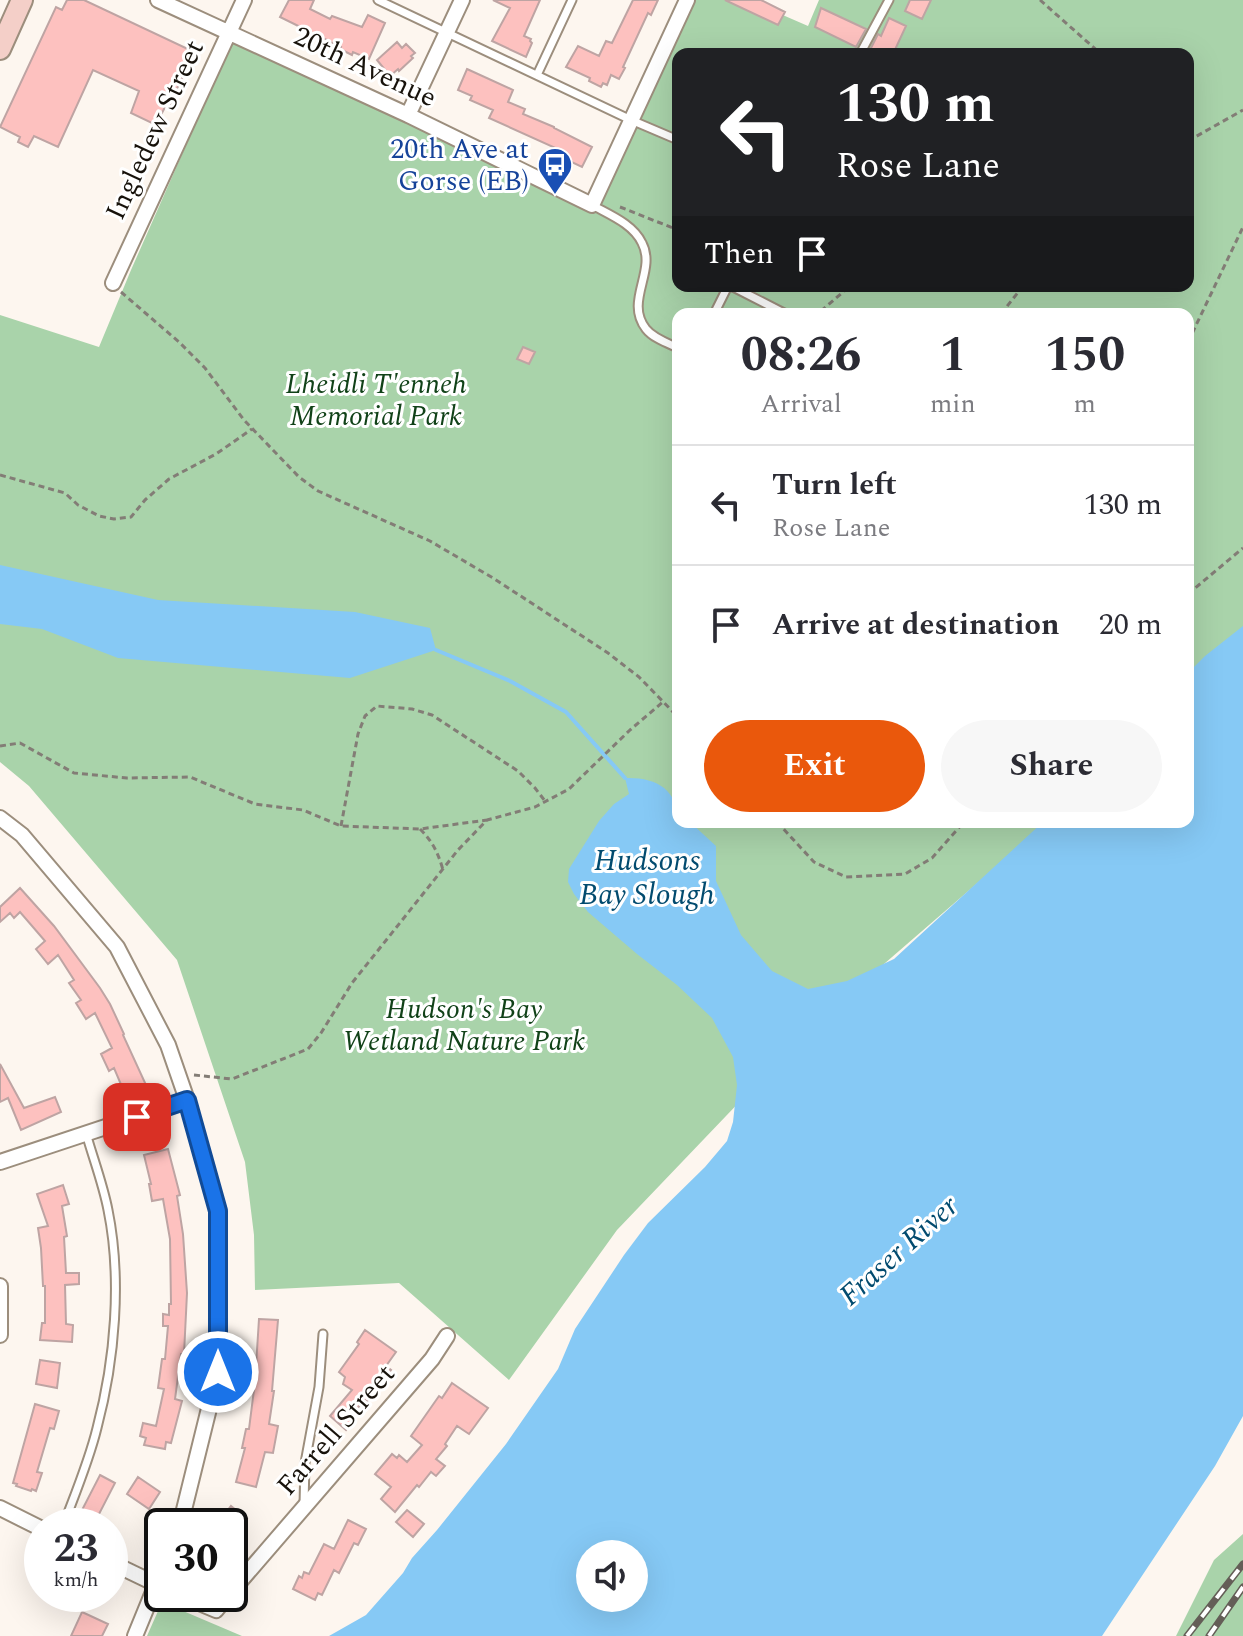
<!DOCTYPE html>
<html lang="en">
<head>
<meta charset="utf-8">
<style>
	:root { --surface:#fff; --page:#f7f7f7; --text:#2b2b33; --muted:#7c7c81; --line:#e1e1e2; --accent:#ea580c }
	body { margin:0; font-family:Spectral,serif; background:var(--page); color:var(--text); height:100vh; display:flex; flex-direction:column; font-size:30px; white-space:nowrap }
	* { box-sizing:border-box; margin:0 }
	p { font-size:26px; color:var(--muted) }
	.icon { flex:none; width:44px; height:44px; fill:none; stroke:currentColor; stroke-width:2; stroke-linecap:round; stroke-linejoin:round }
	.map { position:relative; flex:1; overflow:hidden }
	.side { position:absolute; left:672px; top:308px; width:522px; height:520px; display:flex; flex-direction:column; background:var(--surface); border-radius:16px; box-shadow:0 8px 32px #0002 }
	.side>* { flex:none }
	.guide { position:absolute; left:672px; top:48px; width:522px; height:244px; border-radius:16px; box-shadow:0 8px 32px #0002; background:#202124; color:#fff; overflow:hidden }
	.tools { position:absolute; left:576px; top:1540px; display:grid; gap:16px }
	.tools a { display:grid; place-items:center; width:72px; height:72px; border-radius:50%; background:var(--surface); box-shadow:0 8px 32px #0002; font-size:40px }
	.speed { position:absolute; left:24px; top:1508px; display:flex; gap:16px; font-size:40px; font-weight:700; text-align:center }
	.speed>* { display:grid; place-content:center; width:104px; height:104px; border-radius:50%; background:var(--surface); box-shadow:0 8px 32px #0002; line-height:1 }
	.speed small { font-size:20px; font-weight:400 }
	.speed .limit { border:4px solid #111; border-radius:12px; background:#fff; color:#111 }
	.pin { position:absolute; display:grid; place-items:center; width:68px; height:68px; color:#fff; margin:-34px; border-radius:16px; box-shadow:0 4px 12px #0006 }
	.me { position:absolute; width:88px; margin:-44px; rotate:0deg; stroke-linejoin:round; filter:drop-shadow(0 0 6px #0008) }
	.turn { display:flex; align-items:center; gap:28px; height:168px; padding:0 32px; font-size:36px }
	.turn .icon { width:104px; height:104px; stroke-width:2.5 }
	.turn b { display:block; font-size:56px; line-height:68px }
	.then { display:flex; align-items:center; height:76px; padding:0 32px; background:#0003; gap:16px; font-size:30px }
	.eta { display:flex; justify-content:space-evenly; align-items:center; height:136px; text-align:center }
	.eta b { font-size:48px; font-weight:700; line-height:56px }
	.cta { display:flex; gap:16px; margin-top:auto; padding:16px 32px }
	.cta a { flex:1; height:92px; border-radius:48px; background:var(--accent); color:#fff; font-size:32px; font-weight:700; line-height:92px; text-align:center }
	.cta a+a { background:var(--page); color:var(--text) }
	ul { padding:0; list-style:none }
	li { display:flex; align-items:center; gap:24px; height:120px; padding:0 32px; border-top:2px solid var(--line) }
	li div { flex:1 }
	li b { display:block; font-size:30px }
	li em { font-style:normal }
	.map>svg:first-child { display:block }
</style>
</head>
<body>
<div class="map">
<svg width="1243" height="1636" viewBox="0 0 1243 1636">
	<rect width="100%" height="100%" fill="#fdf6ef"/>
	<path fill="#a9d3aa" fill-rule="evenodd" d="M690 0H748L808 26 819 0H1243V643L1188 686V314H678V822H1048L810 1028 617 1230 509 1380 399 1283 255 1290 254 1235 245 1162 177 960 29 786 0 762V315L99 347 131 270 236 32 602 201ZM678 54H1188V286H678Z
		M1243 1534V1636H1176L1214 1560Z
		M162 1602 242 1636H147Z"/>
	<path fill="#86c9f5" fill-rule="evenodd" d="M0 565 158 600 355 612 430 628 436 650 350 678 118 658 42 629 0 624Z
		M1243 626V1416L1215 1466 1102 1636H329L366 1615 403 1573 412 1558 437 1530 506 1444 558 1369 575 1329 624 1255 648 1223 705 1167 727 1141 733 1122 737 1085 733 1057 712 1018 677 985 637 954 588 912 574 894 568 882 569 869 599 821 614 804 629 794 625 778C656 777 678 789 678 822H690L716 846V881L741 935 772 971 808 989 847 981 894 959 1043 822H1188V673L1205 656ZM590 1554H634V1598H590Z"/>
	<g fill="none" stroke-linecap="round" stroke-linejoin="round">
		<path stroke="#86c9f5" stroke-width="4" d="M436 650 510 681 566 712 625 778"/>
	</g>
	<path fill="#fdc1bf" stroke="#bea4a3" stroke-width="2" d="M67 0H84L190 50 183 65 187 67 169 106 166 105 156 125 131 113 139 91 93 70 58 147 34 136 28 147 18 142 20 137 0 127 56 7 62 10Z
		M289 0H314L310 9 330 19 332 16 362 27 368 15 385 23 369 59 353 52 352 55 340 49 341 47 280 17Z
		M493 0H540L524 36 531 39 530 41 532 43 526 57 492 41 510 8Z
		M633 0H658L651 15 648 13 623 67 625 68 619 79 611 75 607 85 603 83 601 87 589 81 590 78 566 67 578 46 599 56 606 41 612 43Z
		M725 0H761L785 12 778 25Z
		M910 0H931L922 19 905 11Z
		M821 8 866 29 856 47 815 27Z
		M889 18 906 26 893 54H873L869 52 878 34 881 36Z
		M397 42 402 48 406 44 415 53 411 56 413 58 399 71 398 69 390 76 377 60Z
		M467 69 513 90 508 102 525 109 523 114 554 127V128L592 147 582 167 563 158 564 155 558 152 560 150 489 118 493 110 470 100 472 96 458 90Z
		M523 347 535 352 529 364 517 359Z
		M20 888 54 926 100 988 110 1004 124 1034 123 1035 146 1085 125 1094 114 1068 109 1071 101 1054 112 1048 95 1013 86 1019 76 1003 81 1000 69 983 74 980 58 955 48 964 36 949 45 941 20 912 14 918 10 913 0 922V907Z
		M0 1064 24 1108 55 1097 61 1112 21 1130 8 1098 0 1102Z
		M168 1149 180 1195 177 1196 183 1234 187 1293 184 1354H181L175 1399 182 1401 171 1443 166 1442 165 1449 144 1445 146 1438 140 1436 143 1423 156 1426 164 1389 158 1388 162 1359H165L168 1326H163V1314L169 1315V1304H171L170 1239 163 1199 152 1201 149 1184H151L144 1155Z
		M63 1185 69 1204 62 1206 67 1236 64 1237 66 1273H79V1284L65 1285 66 1324 73 1325 72 1342 40 1340 42 1323H45V1286H43L41 1248 38 1228 48 1226 37 1194Z
		M259 1319 278 1320 272 1391H274L269 1424 278 1426 273 1453 265 1452 256 1487 236 1482 245 1448H242L246 1429H249L255 1382Z
		M365 1330 396 1352 386 1366 391 1370 367 1402 365 1400 350 1416 354 1420 346 1430 330 1416 352 1390 343 1384 345 1377 339 1372 359 1344 357 1342Z
		M40 1360 60 1363 57 1388 36 1384Z
		M452 1383 488 1408 469 1434 457 1426 445 1444 447 1446 436 1459 445 1466 436 1476 431 1472 419 1487 417 1485 395 1512 381 1499 391 1487 375 1474 392 1454 397 1458 399 1455 407 1462 422 1445 411 1436 439 1396 442 1398Z
		M35 1404 59 1411 54 1429 50 1428 37 1472 42 1473 36 1491 32 1489 31 1491 16 1486 17 1484 13 1483Z
		M100 1475 115 1483 97 1518 82 1510Z
		M138 1477 160 1492 149 1509 127 1494Z
		M231 1506 247 1519 230 1540V1526L220 1520Z
		M407 1510 424 1524 413 1537 396 1522Z
		M348 1520 366 1529 358 1545 354 1543 339 1573 334 1570 322 1595 318 1593 315 1600 293 1589 299 1576 302 1578 304 1572 309 1574 324 1544 334 1549Z
		M82 1612 108 1624 102 1636H71Z"/>
	<g fill="none" stroke-linecap="round" stroke-linejoin="round">
		<defs>
			<path id="lane" d="M378 0 631 120 678 140
				M860 54 889 0
				M537 75 572 0
				M592 205C610 215 633 224 642 243 657 271 624 301 646 329 653 338 667 343 678 348
				M731 286 786 314
				M714 314 728 286
				M304 1505 305 1463 319 1387 323 1334
				M63 1526C75 1494 89 1461 97 1428 115 1360 122 1279 108 1210 103 1184 93 1158 86 1133"/>
			<path id="street" d="M158 0 408 115 592 205 687 0
				M408 115 462 0
				M113 283 244 0
				M0 818 22 835 117 947 168 1045 187 1100 218 1211V1372L180 1526
				M0 1162 187 1100
				M0 1286V1335
				M0 1508 42 1529
				M110 1562 162 1587
				M230 1593 432 1359 447 1336
				M178 1594 216 1610 229 1594
				M135 1636 162 1570"/>
			<path id="secondary" d="M0 49 22 0"/>
		</defs>
		<use href="#lane" stroke="#9c8e7d" stroke-width="11"/>
		<use href="#street" stroke="#9c8e7d" stroke-width="18"/>
		<use href="#secondary" stroke="#9c8e7d" stroke-width="24"/>
		<path stroke="#837d76" stroke-width="3" stroke-dasharray="6 4" stroke-linecap="butt" d="M1040 0 1101 54
			M1188 141 1243 110
			M620 207 678 230
			M121 292 179 342 205 368 244 420 299 477 318 491 430 541 493 578 608 653 639 677 678 717
			M821 311 850 286
			M1001 314 1023 286
			M1188 342 1243 227
			M0 475 65 493 78 505 99 516 114 519 131 517 145 500 169 479 216 454 252 429
			M1188 594 1243 548
			M0 746 20 743 74 773 127 778 190 777 255 804 303 810 341 826 420 829 487 820
			M777 822 814 862 846 877 905 874 932 858 964 822
			M341 826 358 734 365 716 377 706 412 709 432 715 518 771 535 788 545 801
			M420 829C432 841 438 852 443 870
			M194 1075 232 1079 308 1049 321 1033 352 983 458 850 487 820 535 807 569 789 630 730 664 701"/>
		<use href="#lane" stroke="#fff" stroke-width="7"/>
		<use href="#street" stroke="#fff" stroke-width="14"/>
		<use href="#secondary" stroke="#f4cfc8" stroke-width="20"/>
		<defs>
			<path id="rail" d="M1187 1636 1243 1564
				M1209 1636 1243 1587"/>
		</defs>
		<use href="#rail" stroke="#645e57" stroke-width="7"/>
		<use href="#rail" stroke="#fff" stroke-width="4" stroke-dasharray="12" stroke-linecap="butt"/>
	</g>
	<g fill="none" stroke-linecap="round" stroke-linejoin="round">
		<defs>
			<path id="route" d="M137 1117 187 1100 218 1211V1372"/>
		</defs>
		<use href="#route" stroke="#114b97" stroke-width="20"/>
		<use href="#route" stroke="#1a73e8" stroke-width="14"/>
	</g>
	<defs>
		<symbol id="bus-pin" viewBox="-11 -11 22 30"><path d="M0 17L-7.5 6A9.5 9.5 0 1 1 7.5 6Z" fill="#1a4fb4" stroke="#fff"/><path d="M-5-6H5V4H4V6H2V4H-2V6H-4V4H-5ZM-3.5-4V0h7V-4ZM-3.5 1.2v1.5H-2V1.2ZM2 1.2v1.5H3.5V1.2Z" fill="#fff"/></symbol>
	</defs>
	<g fill-rule="evenodd">
		<use href="#bus-pin" x="535" y="145" width="40" height="54"/>
	</g>
	<g text-anchor="middle" dominant-baseline="central" stroke-width="6" stroke-linejoin="round" paint-order="stroke">
		<g font-size="28" fill="#17120b" stroke="#fff">
			<text transform="translate(365 67) rotate(25)">20th Avenue</text>
			<text transform="translate(155 130) rotate(-65)">Ingledew Street</text>
			<text transform="translate(336 1430) rotate(-49)">Farrell Street</text>
		</g>
		<g font-size="28" fill="#164399" stroke="#fff" text-anchor="end">
			<text x="529" y="149">20th Ave at<tspan x="529" dy="32">Gorse (EB)</tspan></text>
		</g>
		<g font-size="28" font-style="italic" fill="#114218" stroke="#fff">
			<text x="376" y="384">Lheidli T'enneh<tspan x="376" dy="32">Memorial Park</tspan></text>
			<text x="464" y="1009">Hudson's Bay<tspan x="464" dy="32">Wetland Nature Park</tspan></text>
		</g>
		<g font-size="30" font-style="italic" fill="#024b6f" stroke="#fff">
			<text x="647" y="861">Hudsons<tspan x="647" dy="34">Bay Slough</tspan></text>
			<text transform="translate(899 1251) rotate(-42)">Fraser River</text>
		</g>
	</g>
</svg>
<div class="tools">
<a><svg class="icon" aria-label="sound" viewBox="0 0 24 24"><path d="M4 9h4l5-4v14l-5-4H4zM17 9q2 3 0 6"/></svg></a>
</div>
<div class="speed"><div>23<small>km/h</small></div><div class="limit">30</div></div>
<div class="pin" style="left:137px;top:1117px;background:#d93025"><svg class="icon" aria-label="arrive" viewBox="0 0 24 24"><path d="M6 21V4h12l-3 4 3 4H6"/></svg></div>
<svg class="me" style="left:218px;top:1372px" viewBox="-20 -20 40 40"><circle r="17" fill="#1a73e8" stroke="#fff" stroke-width="3"/><path d="M0-11L8 9 0 5-8 9z" fill="#fff"/></svg>
<div class="guide">
<div class="turn"><svg class="icon" aria-label="left" viewBox="0 0 24 24"><path d="M17 20v-9H6M10 6l-5 5 5 5"/></svg><div><b>130 m</b>Rose Lane</div></div>
<div class="then">Then<svg class="icon" aria-label="arrive" viewBox="0 0 24 24"><path d="M6 21V4h12l-3 4 3 4H6"/></svg></div>
</div>
<section class="side">
<div class="eta">
<div><b>08:26</b><p>Arrival</p></div>
<div><b>1</b><p>min</p></div>
<div><b>150</b><p>m</p></div>
</div>
<ul>
<li><svg class="icon" aria-label="left" viewBox="0 0 24 24"><path d="M17 20v-9H6M10 6l-5 5 5 5"/></svg><div><b>Turn left</b><p>Rose Lane</p></div><em>130 m</em></li>
<li><svg class="icon" aria-label="arrive" viewBox="0 0 24 24"><path d="M6 21V4h12l-3 4 3 4H6"/></svg><div><b>Arrive at destination</b></div><em>20 m</em></li>
</ul>
<div class="cta"><a>Exit</a><a>Share</a></div>
</section>
</div>
</body>
</html>
